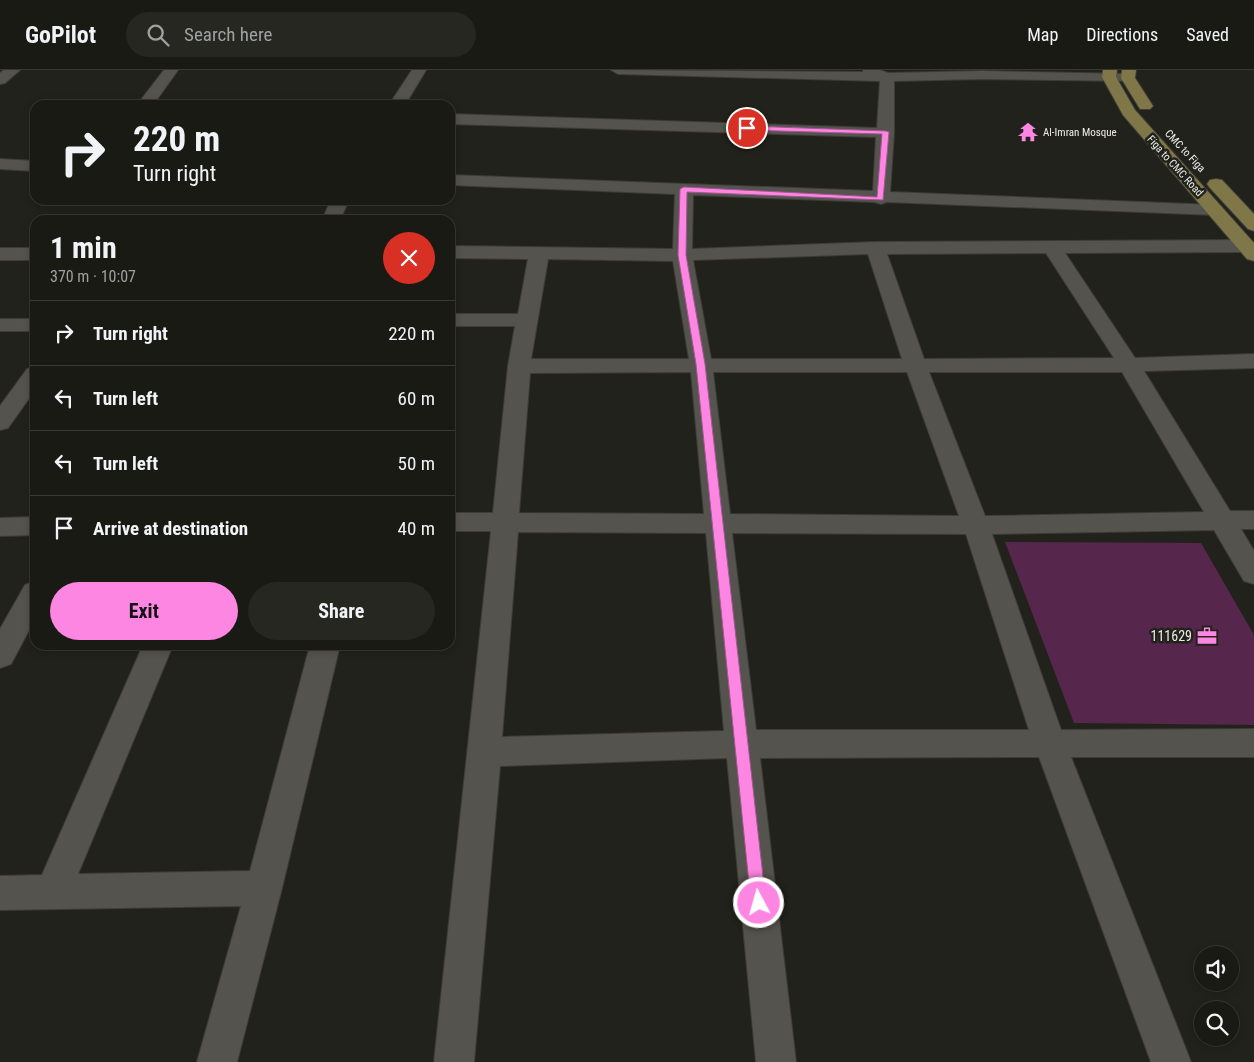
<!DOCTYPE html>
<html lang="en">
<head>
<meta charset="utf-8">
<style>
	:root { --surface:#1a1a15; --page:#272722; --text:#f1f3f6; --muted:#9fa1a0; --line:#383834; --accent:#fd86e2 }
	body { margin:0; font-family:"Roboto Condensed",sans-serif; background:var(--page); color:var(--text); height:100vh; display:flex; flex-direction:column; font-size:19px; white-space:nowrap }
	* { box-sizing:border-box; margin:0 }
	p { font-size:16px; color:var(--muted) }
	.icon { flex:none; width:28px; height:28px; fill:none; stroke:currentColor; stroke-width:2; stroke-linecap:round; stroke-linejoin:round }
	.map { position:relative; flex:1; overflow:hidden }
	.side { position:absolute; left:30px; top:145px; width:425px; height:435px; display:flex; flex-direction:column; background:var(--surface); border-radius:15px; box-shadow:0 2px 8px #0003,0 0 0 1px var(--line) }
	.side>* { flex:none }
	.guide { position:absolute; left:30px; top:30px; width:425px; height:105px; border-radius:15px; box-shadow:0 2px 8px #0003,0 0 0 1px var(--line); background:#1a1a15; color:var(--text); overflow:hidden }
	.tools { position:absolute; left:1194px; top:876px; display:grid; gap:10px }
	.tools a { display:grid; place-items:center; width:45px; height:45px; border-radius:50%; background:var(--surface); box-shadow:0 2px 8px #0003,0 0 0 1px var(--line); font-size:25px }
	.pin { position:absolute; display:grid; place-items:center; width:42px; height:42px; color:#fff; margin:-21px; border:2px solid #fff; border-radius:50%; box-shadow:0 1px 5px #0007 }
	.me { position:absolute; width:55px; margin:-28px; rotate:354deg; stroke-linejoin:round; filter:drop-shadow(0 0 4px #0008) }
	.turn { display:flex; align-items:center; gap:18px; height:105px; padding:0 20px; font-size:22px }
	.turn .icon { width:65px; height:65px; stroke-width:2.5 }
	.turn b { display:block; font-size:35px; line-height:42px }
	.round { display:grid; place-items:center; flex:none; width:52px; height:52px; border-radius:26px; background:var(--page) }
	.head { display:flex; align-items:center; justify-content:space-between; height:85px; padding:0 20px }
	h1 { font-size:30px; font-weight:700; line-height:38px }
	.cta { display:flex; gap:10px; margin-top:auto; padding:10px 20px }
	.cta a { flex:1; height:58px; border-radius:30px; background:var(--accent); color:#111; font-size:20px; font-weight:700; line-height:58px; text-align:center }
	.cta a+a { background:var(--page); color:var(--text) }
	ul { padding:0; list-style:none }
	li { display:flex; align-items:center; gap:15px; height:65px; padding:0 20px; border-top:1px solid var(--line) }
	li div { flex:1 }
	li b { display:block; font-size:19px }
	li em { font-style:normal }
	header { display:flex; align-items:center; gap:30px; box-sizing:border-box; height:70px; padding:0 25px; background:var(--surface); border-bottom:1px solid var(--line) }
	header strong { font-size:24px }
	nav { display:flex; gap:28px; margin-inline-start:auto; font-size:18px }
	.search { width:350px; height:45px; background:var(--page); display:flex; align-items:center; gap:12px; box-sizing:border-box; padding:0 18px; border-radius:28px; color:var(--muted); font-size:19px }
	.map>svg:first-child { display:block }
</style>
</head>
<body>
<header>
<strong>GoPilot</strong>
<div class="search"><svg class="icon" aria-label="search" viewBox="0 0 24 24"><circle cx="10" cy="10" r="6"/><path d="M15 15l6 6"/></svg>Search here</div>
<nav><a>Map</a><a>Directions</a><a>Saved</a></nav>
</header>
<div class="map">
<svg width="1254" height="992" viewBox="0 0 1254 992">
	<rect width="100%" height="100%" fill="#22221c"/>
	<path fill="#57264c" d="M1005 472 1201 473 1254 565V655L1074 653Z"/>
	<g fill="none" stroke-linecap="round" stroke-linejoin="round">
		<defs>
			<path id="minor" d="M4 0H20L5 13 0 14V3Z
				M164 0H178L153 35H137Z
				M412 0H426L405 35H389Z
				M611 0 863 2V0H880L888 3 982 1 1128 4 1133 5 1135 8 1133 11 982 9 894 11V63L890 122 1215 135 1221 136 1224 140 1221 144 1215 145 887 132 881 134 874 132 693 125 692 179 876 172 1246 170 1254 174 1253 180 1246 182 1065 183 1135 288 1254 284V298L1144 301 1230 441H1254V459H1241L1254 481V514L1244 511 1214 460 992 464 1061 660 1254 659V687H1071L1191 992H1151L1039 687 760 688 796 992H756L727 688 500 696 474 992H434L491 461H450V443H493L508 296 515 256H450V244H518L528 189 450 188V176L673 179 675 124 450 115V105L873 121 876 67 450 54V44L877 58 880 11 618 4ZM1046 183 1114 288 924 289 887 184ZM868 184 902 289H711L693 190ZM548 189 673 191 689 289H531ZM691 302 704 444 519 443 530 303ZM713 302H907L959 446 730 444ZM929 302H1122L1204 442 985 446ZM518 462 706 463 724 661 502 667ZM732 463 966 464 1029 660H756Z
				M0 89 35 91V101L0 99Z
				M331 130H349L340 150H322Z
				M0 178H35V190H0Z
				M0 249H35V261H0Z
				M35 297V320L8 358 0 360V336L27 299Z
				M35 447V465L0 466V448Z
				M35 511V549L11 594 0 598V559L25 515Z
				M143 575H173L78 804 250 801 310 575H340L282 818 237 992H197L241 836 0 840V806L42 805Z"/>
			<path id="primary" d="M1103 0H1117L1116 7 1135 40 1254 173V191L1247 189 1123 45 1102 7Z
				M1122 0H1136L1135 8 1153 36 1150 39H1140L1121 8Z
				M1216 109 1222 110 1254 144V161L1248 159 1210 118 1207 114 1210 110Z"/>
		</defs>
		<use href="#minor" stroke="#3e3c39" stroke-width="2"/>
		<use href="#primary" stroke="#3e3c39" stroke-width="2"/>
		<use href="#minor" fill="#54534d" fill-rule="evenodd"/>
		<use href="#primary" fill="#807748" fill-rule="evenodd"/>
	</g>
	<path fill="#fd86e2" stroke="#a45793" d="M747 56 886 61 889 62 883 130 687 122 686 185 705 294 766 833 764 838 759 841 754 838 751 833 696 294 678 185 680 119 684 117 877 127 882 64 745 60Z"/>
	<defs>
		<symbol id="temple-bare" viewBox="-9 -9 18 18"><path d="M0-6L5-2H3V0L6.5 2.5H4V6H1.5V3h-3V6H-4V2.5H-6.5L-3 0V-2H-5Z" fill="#fd86e2" stroke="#22221c" stroke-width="2.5" paint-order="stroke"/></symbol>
		<symbol id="office-bare" viewBox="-9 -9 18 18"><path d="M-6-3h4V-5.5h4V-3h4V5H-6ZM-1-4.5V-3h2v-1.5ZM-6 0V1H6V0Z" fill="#fd86e2" stroke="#22221c" stroke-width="2.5" paint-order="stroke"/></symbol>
	</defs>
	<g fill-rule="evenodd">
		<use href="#temple-bare" x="1014" y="48" width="28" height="28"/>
		<use href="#office-bare" x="1193" y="552" width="28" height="28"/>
	</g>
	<g text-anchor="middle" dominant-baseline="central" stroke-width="5" stroke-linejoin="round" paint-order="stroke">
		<g font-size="11" fill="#edece9" stroke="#22221c" text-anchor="start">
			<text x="1043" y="62">Al-Imran Mosque</text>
		</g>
		<g font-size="11" fill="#edece9" stroke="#22221c">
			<text transform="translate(1185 81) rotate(47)">CMC to Figa</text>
			<text transform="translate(1175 96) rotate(48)">Figa to CMC Road</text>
		</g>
		<g font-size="14" fill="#edece9" stroke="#22221c" text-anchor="end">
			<text x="1192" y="566">111629</text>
		</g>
	</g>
</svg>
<div class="tools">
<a><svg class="icon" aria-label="sound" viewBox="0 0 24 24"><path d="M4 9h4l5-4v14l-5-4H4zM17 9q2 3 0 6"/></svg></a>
<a><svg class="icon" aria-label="search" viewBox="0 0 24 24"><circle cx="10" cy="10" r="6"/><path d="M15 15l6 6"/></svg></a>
</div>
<div class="pin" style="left:747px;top:58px;background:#d93025"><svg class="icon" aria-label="arrive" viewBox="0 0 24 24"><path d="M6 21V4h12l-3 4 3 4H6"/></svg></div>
<svg class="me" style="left:759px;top:833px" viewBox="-20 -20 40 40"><circle r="17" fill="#fd86e2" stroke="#fff" stroke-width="3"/><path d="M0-11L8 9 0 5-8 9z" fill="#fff"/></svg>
<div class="guide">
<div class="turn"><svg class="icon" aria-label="right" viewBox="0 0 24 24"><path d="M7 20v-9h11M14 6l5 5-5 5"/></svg><div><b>220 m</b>Turn right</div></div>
</div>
<section class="side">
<div class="head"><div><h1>1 min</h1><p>370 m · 10:07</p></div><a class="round" style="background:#d93025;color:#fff"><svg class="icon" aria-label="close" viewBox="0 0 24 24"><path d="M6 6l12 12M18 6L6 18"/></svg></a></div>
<ul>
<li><svg class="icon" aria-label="right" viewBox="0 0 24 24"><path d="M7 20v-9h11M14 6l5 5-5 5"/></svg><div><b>Turn right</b></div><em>220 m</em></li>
<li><svg class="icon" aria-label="left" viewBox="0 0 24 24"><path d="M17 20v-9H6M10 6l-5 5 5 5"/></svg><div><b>Turn left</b></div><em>60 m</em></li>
<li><svg class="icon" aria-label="left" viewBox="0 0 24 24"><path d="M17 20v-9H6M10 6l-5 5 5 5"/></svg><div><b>Turn left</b></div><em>50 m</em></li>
<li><svg class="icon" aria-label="arrive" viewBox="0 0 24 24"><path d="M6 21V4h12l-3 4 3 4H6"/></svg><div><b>Arrive at destination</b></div><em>40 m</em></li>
</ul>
<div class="cta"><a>Exit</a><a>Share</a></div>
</section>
</div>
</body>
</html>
